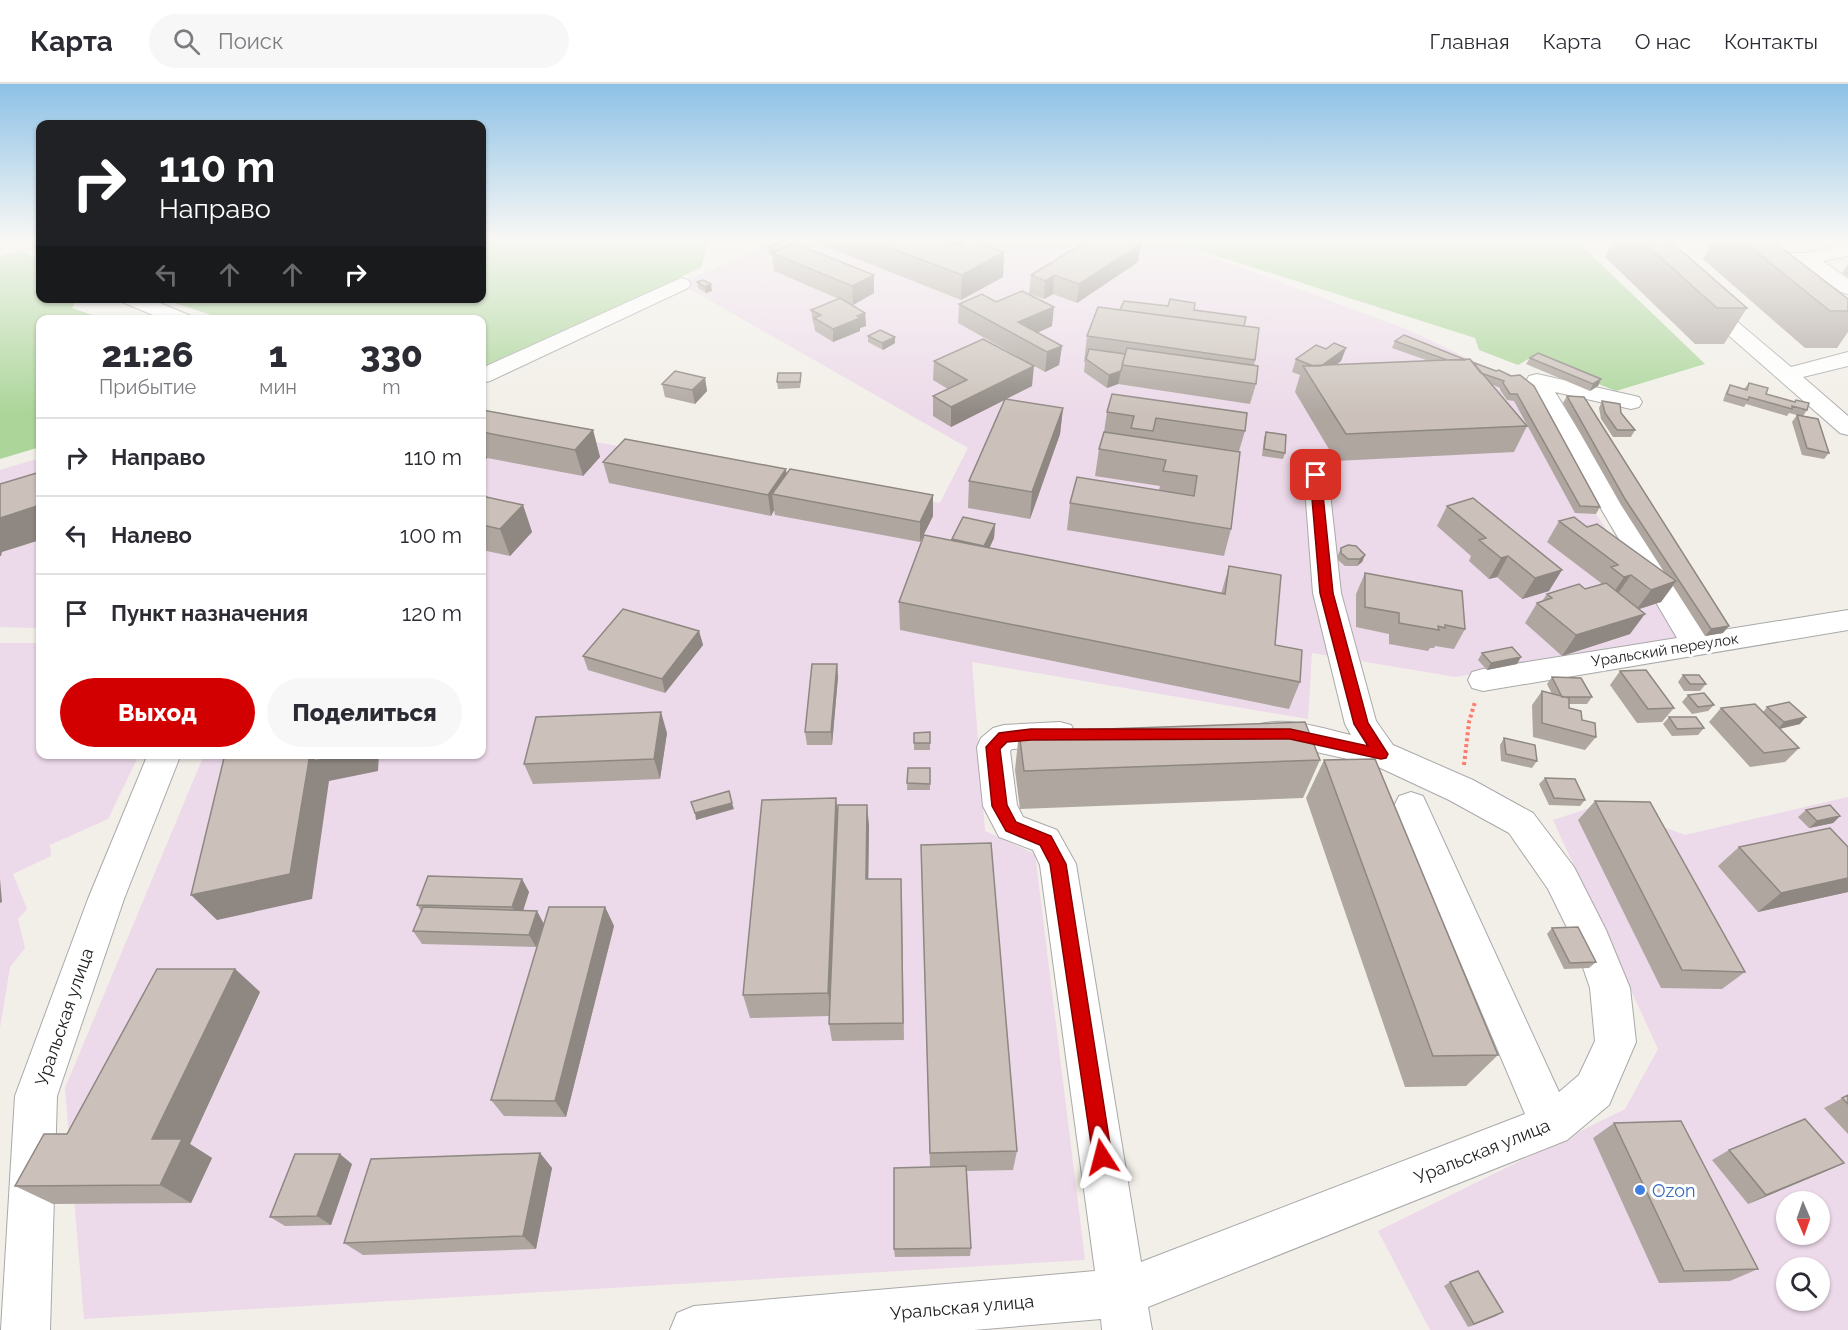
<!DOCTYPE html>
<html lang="ru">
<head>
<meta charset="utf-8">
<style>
	:root { --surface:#fff; --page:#f7f7f7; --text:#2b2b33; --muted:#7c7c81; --line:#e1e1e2; --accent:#d30002 }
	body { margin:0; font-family:Raleway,sans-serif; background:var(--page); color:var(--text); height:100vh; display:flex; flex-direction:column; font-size:22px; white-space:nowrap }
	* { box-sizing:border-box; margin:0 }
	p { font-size:20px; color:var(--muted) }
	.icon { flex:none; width:33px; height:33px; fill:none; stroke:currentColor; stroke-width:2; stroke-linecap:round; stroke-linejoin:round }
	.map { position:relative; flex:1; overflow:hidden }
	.side { position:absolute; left:36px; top:231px; width:450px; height:444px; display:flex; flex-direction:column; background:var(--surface); border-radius:12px; box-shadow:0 2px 4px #0004 }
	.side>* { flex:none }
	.top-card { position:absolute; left:36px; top:36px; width:450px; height:183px; border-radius:12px; box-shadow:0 2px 4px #0004; background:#202124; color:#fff; overflow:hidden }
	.needle { width:39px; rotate:178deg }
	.controls { position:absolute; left:1776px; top:1107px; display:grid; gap:12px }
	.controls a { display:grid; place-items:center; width:54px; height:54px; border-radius:50%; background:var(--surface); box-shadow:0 2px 4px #0004; font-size:30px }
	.pin { position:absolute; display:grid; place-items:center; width:51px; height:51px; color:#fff; margin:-26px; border-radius:12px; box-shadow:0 3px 9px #0006 }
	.me { position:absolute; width:66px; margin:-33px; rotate:351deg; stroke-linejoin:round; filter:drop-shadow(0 0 4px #0008) }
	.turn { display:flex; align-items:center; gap:21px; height:126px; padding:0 24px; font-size:27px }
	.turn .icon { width:78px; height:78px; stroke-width:2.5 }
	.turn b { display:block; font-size:42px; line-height:51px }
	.lanes { display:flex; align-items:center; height:57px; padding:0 24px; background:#0003; justify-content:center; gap:30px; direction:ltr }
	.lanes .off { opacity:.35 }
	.eta { display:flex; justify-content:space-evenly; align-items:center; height:102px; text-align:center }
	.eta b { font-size:36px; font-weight:800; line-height:42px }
	.action { display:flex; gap:12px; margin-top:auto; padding:12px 24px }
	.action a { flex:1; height:69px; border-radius:36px; background:var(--accent); color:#fff; font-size:24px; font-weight:800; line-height:69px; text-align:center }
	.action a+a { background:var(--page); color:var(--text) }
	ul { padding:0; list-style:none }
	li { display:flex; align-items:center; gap:18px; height:78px; padding:0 24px; border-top:2px solid var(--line) }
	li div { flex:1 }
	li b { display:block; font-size:22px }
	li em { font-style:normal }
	header { display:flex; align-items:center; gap:36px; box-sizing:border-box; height:84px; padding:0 30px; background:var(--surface); border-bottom:2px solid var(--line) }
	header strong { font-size:28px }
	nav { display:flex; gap:33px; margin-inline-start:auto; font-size:21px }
	.search { width:420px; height:54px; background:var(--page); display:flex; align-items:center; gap:15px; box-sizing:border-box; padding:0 21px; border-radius:33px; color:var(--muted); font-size:22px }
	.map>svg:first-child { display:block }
</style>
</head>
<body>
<header>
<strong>Карта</strong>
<div class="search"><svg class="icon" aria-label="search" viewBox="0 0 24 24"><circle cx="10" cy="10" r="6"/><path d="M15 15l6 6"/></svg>Поиск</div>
<nav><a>Главная</a><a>Карта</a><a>О нас</a><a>Контакты</a></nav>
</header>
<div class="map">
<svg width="1848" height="1246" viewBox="0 0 1848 1246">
	<rect width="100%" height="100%" fill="#f2efe8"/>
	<path fill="#ecd9e9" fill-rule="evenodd" d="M773 157H1170L1411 247 1517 298 1531 309 1596 430 1679 553 1456 593 1312 569 1308 635 972 578 985 747 1035 770 1085 1176 84 1235 65 1004 204 671 482 670V338L940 419 968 364 681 200Z
		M40 374V544L0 543V386Z
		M0 559H40V670L139 671 108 735 50 761 51 772 13 790 27 825 18 835 25 864 10 883 0 944Z
		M1848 713V1246H1430L1378 1147 1625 1025 1658 965 1553 736 1602 720 1685 751ZM1786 1118H1820V1150H1786ZM1786 1184H1820V1216H1786Z"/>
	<path fill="#abd599" d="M482 157H707L702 183 482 287V236L223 235 163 215 482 214Z
		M1170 157H1577L1705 280 1616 307 1532 273 1518 281 1479 266 1475 254Z
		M21 167 40 176V214L77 215 72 224 104 235 40 236V363L0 375V172Z"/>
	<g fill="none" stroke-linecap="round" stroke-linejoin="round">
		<defs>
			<path id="minor" d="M1848 160V172L1823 177 1848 195V210L1841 208 1803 181H1754L1747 179 1745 175 1747 171 1754 169H1807Z
				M681 194 688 196 691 200 688 204 490 297 482 299V284Z
				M1701 211 1708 213 1791 283 1848 268V282L1803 293 1848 332V351L1840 349 1694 221 1691 217 1694 213Z
				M119 214H148L191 232 194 236H165L122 218Z
				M1537 290 1639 313 1642 318 1639 323 1631 325 1555 308 1704 549 1848 526V546L1483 607 1472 604 1468 596 1472 588 1483 585 1677 554 1526 297 1529 292Z
				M1316 384 1325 386 1328 391 1341 509 1376 637 1393 661 1473 696 1533 729 1574 783 1606 846 1630 904 1636 958 1609 1021 1567 1056 1148 1223 1152 1246H1102L1101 1235 974 1246H670L677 1229 694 1222 1095 1187 1040 781 1033 766 999 753 983 722 977 663 981 654 993 644 1004 641 1060 638 1071 641 1076 650 1071 659 1060 662 1012 665 1010 667 1017 721 1023 733 1057 746 1076 780 1141 1178 1525 1030 1394 722 1399 712 1411 708 1423 712 1559 1008 1579 991 1595 957 1590 904 1575 860 1548 805 1509 749 1449 716 1374 681 1290 662H1268L1257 659 1252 650 1257 641C1287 632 1321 644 1351 651L1345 640 1313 509 1304 391 1307 386Z
				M148 670H181L124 815 57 1012 50 1246H1L15 1012 88 815Z"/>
		</defs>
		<use href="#minor" stroke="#a9a9a9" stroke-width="2"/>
		<path stroke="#ff7a6c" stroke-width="4" stroke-dasharray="3 3" stroke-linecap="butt" d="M1464 681 1469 638 1475 618"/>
		<use href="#minor" fill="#fff" fill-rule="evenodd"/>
	</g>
	<path fill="#afa6a0" d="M812 157H962V163L968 165 1004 168 1003 193 961 216Z
		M1613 157H1670L1747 224 1724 260H1695L1605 173Z
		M1713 157H1773L1848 215V248L1837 264H1805L1703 175Z
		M1141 160 1138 178 1077 219 1053 210 1044 215 1030 210 1052 242 1037 249 1062 262 1059 281 1045 288 958 239 959 220 996 218 1029 210 1031 191Z
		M769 163 874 209 853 221 843 216 865 229 866 242 860 244V247L833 258 815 247 814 240 813 239 811 226 839 215 774 187 772 171 769 169Z
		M1848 180V193L1842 189Z
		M697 198 712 207 706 209 698 204Z
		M1120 226H1194L1244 242 1255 276 1254 282 1256 300 1250 320 1118 300 1107 304 1084 288 1085 278H1084L1087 252Z
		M868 252 895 253V259L883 266 868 258Z
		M1395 257 1472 278 1496 287 1499 286 1600 423 1596 430 1575 429 1514 317 1507 316 1500 306V304L1491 300 1527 342 1514 368 1336 377 1295 308 1300 291 1292 288 1296 275 1326 265 1346 264 1341 277 1336 281 1429 277 1392 264Z
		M1530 274 1601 295 1598 302 1590 307 1526 280Z
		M934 277 1032 302 1006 315 1063 324 1060 350 1030 435 968 424 969 397 1005 316 951 343 933 332V312L948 305 933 296Z
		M705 294 707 307 695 320 665 313 662 300Z
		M801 296 800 304 778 305 777 298Z
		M1749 299 1766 310 1794 318 1796 316 1807 326 1803 332 1829 369 1824 375 1802 371 1792 338 1797 331 1789 329 1787 332 1746 320 1744 323 1723 317 1726 308 1730 301 1744 305Z
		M1112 310 1245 347 1239 367 1152 355 1240 368 1231 445 1224 472 1067 446 1070 419 1159 406 1160 402 1095 392 1099 365 1104 348 1107 328Z
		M1567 312 1723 549 1705 552 1673 502 1661 518 1639 525 1630 550 1562 572 1525 539 1537 519 1542 517 1547 510 1585 505 1600 501 1601 499 1547 458 1559 437 1587 443 1664 488 1621 421 1563 319Z
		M1602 317 1621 329 1635 346 1631 353H1613L1601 335 1599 324Z
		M482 326 593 346 600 373 583 392 487 374 482 379Z
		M1266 348 1285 369 1283 375 1262 372 1264 354Z
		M603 378 786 385V390L933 411V432L920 458 775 431 774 426 771 432 609 399Z
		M482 412 523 421 532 448 510 472 482 466Z
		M1473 414 1549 507 1522 515 1497 493 1489 495 1469 477 1471 472 1437 442 1447 422Z
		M995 440 994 454 989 464 1221 510 1229 482 1275 561 1300 598 1289 625 900 546 899 518 952 457V455Z
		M1341 464 1365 471 1362 478 1357 482H1345L1338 476V471Z
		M1365 489 1465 545 1454 565 1435 562 1434 564H1430L1428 567 1389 560V550L1356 543V510Z
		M699 547 703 561 665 609 588 586 583 572Z
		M1482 569 1517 580 1487 586 1478 576Z
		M837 580 838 593 832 661H807L805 648Z
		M1620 587 1674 624 1662 638 1637 639 1610 601Z
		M1683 591 1706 600 1700 607H1684L1678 598Z
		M1552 593 1592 613 1587 620H1569V624L1582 636 1596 653 1585 666 1533 653 1532 621 1542 607 1552 610 1547 600Z
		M1688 611 1714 621 1708 627 1692 630 1682 618Z
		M1767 623 1800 640 1780 645 1799 664 1785 678 1750 683 1709 638 1721 624 1763 628Z
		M1669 633 1704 644 1698 651 1672 652 1663 640Z
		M930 648V666H914V649Z
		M1019 648 1320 676 1303 714 1020 725 1015 686Z
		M667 649 660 695 533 700 524 680Z
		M1504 654 1537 677 1532 684 1501 677 1500 661Z
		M1324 676 1498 971 1466 1002 1405 1003 1306 714Z
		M908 684H930V706H907Z
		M1545 694 1585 716 1580 722 1549 721 1539 700Z
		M1595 717 1745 888 1722 905 1661 904 1578 736Z
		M1806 726 1840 732 1833 739 1809 744 1798 733Z
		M837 728 869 741 868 795 902 814 904 956 832 957 829 940V932L750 934 743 911Z
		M921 761 1017 1067 1013 1086 967 1087 971 1164 970 1172 895 1173 894 1165 930 1083Z
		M1739 763H1848V808L1758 828 1718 782Z
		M522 795 529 808 523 827 544 840 536 863 422 860 413 847 421 827 417 821Z
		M605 823 614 842 566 1033 504 1032 491 1016Z
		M1552 844 1596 878 1589 884 1564 885 1547 850Z
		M235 885 260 908 190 1060 212 1074 191 1119 53 1120 15 1102Z
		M1848 1011V1050L1824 1024Z
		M1614 1039 1758 1185 1730 1197 1659 1199 1593 1054Z
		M1729 1066 1844 1079 1824 1088 1748 1120 1712 1076Z
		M540 1069 552 1084 536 1165 363 1171 344 1159Z
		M352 1080 331 1141 285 1142 270 1133Z
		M1450 1198 1496 1232 1468 1243 1444 1202Z"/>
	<path fill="#8e8782" d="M948 157H962L961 175Z
		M1141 160 1138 178 1077 219 1079 200Z
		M1004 168 1003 193 961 216 962 191Z
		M874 191V209L853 221 852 202Z
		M1054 191 1053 210 1044 215 1045 197Z
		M711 200 712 207 706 209 705 203Z
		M1054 223 1052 242 1023 255 1018 238Z
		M865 229 866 242 860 244V247L833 258V245L857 232Z
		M895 253V259L883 266 882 259Z
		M1062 262 1059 281 1045 288 1047 268Z
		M1346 264 1341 277 1314 297 1318 284Z
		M1034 282 1032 302 951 343V323Z
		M1121 287 1118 300 1107 304 1109 291Z
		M705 294 707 307 695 320 692 306Z
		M1601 295 1598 302 1590 307 1593 300Z
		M1063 324 1060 350 1030 435 1032 408Z
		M593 346 600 373 583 392 575 366Z
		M482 358 487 374 482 379Z
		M786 385 788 406 772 410 774 426 771 432 768 411Z
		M933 411V432L920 458V438Z
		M40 421V456L2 468 1 472H0V434Z
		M523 421 532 448 510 472 500 445Z
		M995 440 994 454 984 476V462Z
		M1365 471 1362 478 1357 482 1360 475Z
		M1508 472 1497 493 1489 495 1501 474Z
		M1562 486 1549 507 1522 515 1535 494Z
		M1631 491 1617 511 1610 514 1624 493Z
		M1676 497 1661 518 1636 526 1651 506Z
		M1645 530 1630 550 1562 572 1576 551Z
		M1729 542 1723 549 1705 552 1711 545Z
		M699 547 703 561 665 609 662 595Z
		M1521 573 1517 580 1487 586 1491 579Z
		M837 580 838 593 832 661 831 648Z
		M661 628 667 649 660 695 654 675Z
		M1806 633 1800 640 1778 645 1784 638Z
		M310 670H379L378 687 329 697 312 815 217 836 191 811Z
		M836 714 839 740 832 932 828 909Z
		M732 719 734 725 696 736 695 729Z
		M867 721 869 741 868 814 866 795Z
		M1840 732 1833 739 1809 744 1817 737Z
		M1848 794V808L1758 828 1781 809Z
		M0 795 2 818 0 819Z
		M522 795 529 808 520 836 512 823Z
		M605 823 614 842 566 1033 555 1017Z
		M537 827 544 840 536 863 529 851Z
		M235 885 260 908 190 1060 212 1074 191 1119 160 1101 152 1055Z
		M540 1069 552 1084 536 1165 523 1152Z
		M340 1070 352 1080 331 1141 317 1132Z
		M1844 1079 1824 1088 1748 1120 1766 1111Z
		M1503 1228 1496 1232 1468 1243 1474 1240Z"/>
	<path fill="#cbc1ba" stroke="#8e8782" stroke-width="1.5" d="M782 157H786L792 159 777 166 769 163Z
		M872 157H951L948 158 968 165 979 159 1004 168 962 191Z
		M1087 157H1133L1141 160 1079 200 1054 191 1045 197 1031 191Z
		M1642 157H1670L1747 224H1717Z
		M1743 157H1773L1848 215V227H1830Z
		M794 159 874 191 852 202 772 169Z
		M703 196 711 200 705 203 697 198Z
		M1022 207 1054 223 1018 238 1062 262 1047 268 959 220 982 210 996 218Z
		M840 214 865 229 857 232 860 234 833 245 814 234 821 231 811 226Z
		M1170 215 1195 219 1194 226 1246 233 1244 242 1120 226 1124 217 1168 222Z
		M1098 223 1259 244 1255 276 1087 252Z
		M880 246 895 253 882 259 868 252Z
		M1404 251 1466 276H1447L1395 257Z
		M983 255 1034 282 951 323 933 312 967 296 934 277Z
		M1334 259 1346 264 1321 282H1313L1296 275 1316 261 1326 265Z
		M1127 264 1258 282 1256 300 1122 281Z
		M1089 265 1125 270 1121 287 1109 291 1086 275Z
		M1538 269 1601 295 1593 300 1530 274Z
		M1470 275 1527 342 1346 350 1303 282Z
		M1472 278 1496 287 1499 286 1511 292 1520 291 1534 302 1600 423 1580 422 1517 310H1510L1503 299 1504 297 1481 289Z
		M675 287 705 294 692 306 662 300Z
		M778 289H801L800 298H777Z
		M1749 299 1768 304 1766 310 1795 318 1796 316 1809 319 1807 326 1792 322V325L1749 313 1748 316 1727 310 1730 301 1747 306Z
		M1112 310 1247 329 1245 347 1156 334 1153 347 1131 344 1134 332 1107 328Z
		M1567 312 1584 313 1729 542 1711 545 1625 415Z
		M1005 315 1063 324 1032 408 969 397Z
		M1602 317 1620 320 1621 329 1635 346H1617L1605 329Z
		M482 326 593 346 575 366 482 348Z
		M1797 331 1818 335 1829 369 1807 364Z
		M1104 348 1240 368 1231 445 1070 419 1077 393 1194 412 1197 392 1163 387 1166 376 1099 365Z
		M1266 348 1286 351 1285 369 1264 365Z
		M625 355 786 385 768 411 603 378Z
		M790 385 933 411 920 438 772 410Z
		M40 388V421L0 434V400Z
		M482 412 523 421 500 445 482 441Z
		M1473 414 1562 486 1535 494 1508 472 1501 474 1479 456 1486 454 1447 422Z
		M963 433 995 440 984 462 952 455Z
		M1574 433 1587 443 1597 440 1676 497 1651 506 1631 491 1624 493 1611 483 1618 481 1559 437Z
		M924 451 1225 510 1229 482 1281 491 1275 561 1302 566 1300 598 899 518Z
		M1348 461 1356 462 1365 471 1360 475H1348L1341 469V464Z
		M1365 489 1462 507 1465 545 1445 541V544L1438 542 1439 546 1399 539V529L1365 523Z
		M1606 499 1645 530 1576 551 1537 519 1552 514 1547 510 1579 500 1585 505Z
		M623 525 699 547 662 595 583 572Z
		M1512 563 1521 573 1491 579 1482 569Z
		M812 580H837L831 648H805Z
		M1646 586 1674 624 1648 625 1620 587Z
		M1683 591H1699L1706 600H1690Z
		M1552 593 1581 594 1592 613H1562Z
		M1542 607 1569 614V624L1581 627 1582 636 1595 639 1596 653 1542 639Z
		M1704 609 1714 621 1698 623 1688 611Z
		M1789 618 1806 633 1784 638 1767 623Z
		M1755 620 1799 664 1764 669 1721 624Z
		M661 628 654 675 524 680 536 633Z
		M1669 633H1696L1704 644 1677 645Z
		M1305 638 1320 676 1024 687 1019 648Z
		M930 648V659H914V649Z
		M1504 654 1535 661 1537 677 1506 670Z
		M225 670H310L290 790 191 811Z
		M315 670H347L314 677Z
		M1375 675 1498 971 1433 972 1324 676Z
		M908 684H930V700L907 699Z
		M1545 694 1575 695 1585 716 1554 714Z
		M729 707 732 719 695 729 691 718Z
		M836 714 828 909 743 911 762 716Z
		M1595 717 1650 718 1745 888 1682 886Z
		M838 721H867L866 795H901L903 939 829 940Z
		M1830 721 1840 732 1817 737 1806 726Z
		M1830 744 1848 763V794L1781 809 1739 763Z
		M991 759 1017 1067 930 1069 921 761Z
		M428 792 522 795 512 823 417 821Z
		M423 823 537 827 529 851 413 847Z
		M549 823H605L555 1017 491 1016Z
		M1578 843 1596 878 1570 879 1552 844Z
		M157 885H235L152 1055H182L160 1101 15 1102 44 1050H67Z
		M1848 1011V1020L1842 1014Z
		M1805 1035 1844 1079 1766 1111 1729 1066Z
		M1681 1037 1758 1185 1684 1187 1614 1039Z
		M540 1069 523 1152 344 1159 371 1075Z
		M295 1070H340L317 1132 270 1133Z
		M966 1082 971 1164 894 1165V1084Z
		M1478 1187 1503 1228 1474 1240 1450 1198Z"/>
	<linearGradient id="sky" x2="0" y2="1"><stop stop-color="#8dc1e6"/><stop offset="0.47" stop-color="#f9f8f5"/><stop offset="1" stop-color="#f9f8f5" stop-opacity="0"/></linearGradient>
	<rect width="1848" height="331" fill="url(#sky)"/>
	<path fill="#d30002" stroke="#890001" stroke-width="1.5" d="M1316 388 1321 391 1333 509 1368 639 1388 670 1386 674 1381 675 1290 655 1031 656 1007 658 1000 665 1007 721 1016 738 1051 752 1066 780 1112 1073 1109 1080 1102 1083 1096 1080 1093 1073 1050 780 1040 761 1006 747 992 722 986 663 999 649 1031 645H1290L1368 662 1354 640 1320 509 1310 391Z"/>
	<circle fill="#3f7fe0" stroke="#fff" stroke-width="2" cx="1640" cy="1106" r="6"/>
	<g text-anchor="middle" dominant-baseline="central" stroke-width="6" stroke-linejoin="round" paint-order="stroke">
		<g font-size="15" fill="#222" stroke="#fff">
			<text transform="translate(1665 566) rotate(-9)">Уральский переулок</text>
		</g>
		<g font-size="18" fill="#222" stroke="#fff">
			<text transform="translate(64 933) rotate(-71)">Уральская улица</text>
			<text transform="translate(1482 1067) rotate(-22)">Уральская улица</text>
			<text transform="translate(962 1223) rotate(-5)">Уральская улица</text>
		</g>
		<g font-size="18" fill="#366cbe" stroke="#fff" text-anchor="start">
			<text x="1652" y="1106">Ozon</text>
		</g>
	</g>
</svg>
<div class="controls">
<a><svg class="needle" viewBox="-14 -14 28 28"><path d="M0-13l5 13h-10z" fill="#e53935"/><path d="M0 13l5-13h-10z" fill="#7c7c81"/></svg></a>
<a><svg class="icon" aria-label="search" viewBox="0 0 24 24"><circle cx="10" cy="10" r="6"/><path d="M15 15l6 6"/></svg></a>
</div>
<div class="pin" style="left:1316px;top:391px;background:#d93025"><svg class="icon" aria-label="arrive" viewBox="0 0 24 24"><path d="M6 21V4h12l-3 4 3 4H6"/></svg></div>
<svg class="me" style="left:1102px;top:1073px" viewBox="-20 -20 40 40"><path d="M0-17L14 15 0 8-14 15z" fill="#d30002" stroke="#fff" stroke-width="4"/></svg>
<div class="top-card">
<div class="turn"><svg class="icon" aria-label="right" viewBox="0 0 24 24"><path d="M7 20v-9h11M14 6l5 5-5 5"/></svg><div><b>110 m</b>Направо</div></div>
<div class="lanes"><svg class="icon off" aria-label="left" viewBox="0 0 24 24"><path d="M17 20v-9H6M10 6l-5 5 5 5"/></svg><svg class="icon off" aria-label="ahead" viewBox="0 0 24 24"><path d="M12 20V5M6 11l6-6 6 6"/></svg><svg class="icon off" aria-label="ahead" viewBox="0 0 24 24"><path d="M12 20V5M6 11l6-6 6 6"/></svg><svg class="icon" aria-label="right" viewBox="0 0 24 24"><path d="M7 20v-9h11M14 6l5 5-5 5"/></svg></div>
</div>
<section class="side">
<div class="eta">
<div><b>21:26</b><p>Прибытие</p></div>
<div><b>1</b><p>мин</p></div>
<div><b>330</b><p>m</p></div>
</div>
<ul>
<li><svg class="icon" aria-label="right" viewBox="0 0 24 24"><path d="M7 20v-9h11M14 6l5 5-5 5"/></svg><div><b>Направо</b></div><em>110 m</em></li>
<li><svg class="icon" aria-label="left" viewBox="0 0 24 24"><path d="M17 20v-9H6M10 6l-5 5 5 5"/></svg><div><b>Налево</b></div><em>100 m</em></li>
<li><svg class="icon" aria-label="arrive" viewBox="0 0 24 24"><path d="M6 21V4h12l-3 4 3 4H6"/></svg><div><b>Пункт назначения</b></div><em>120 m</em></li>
</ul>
<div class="action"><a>Выход</a><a>Поделиться</a></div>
</section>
</div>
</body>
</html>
